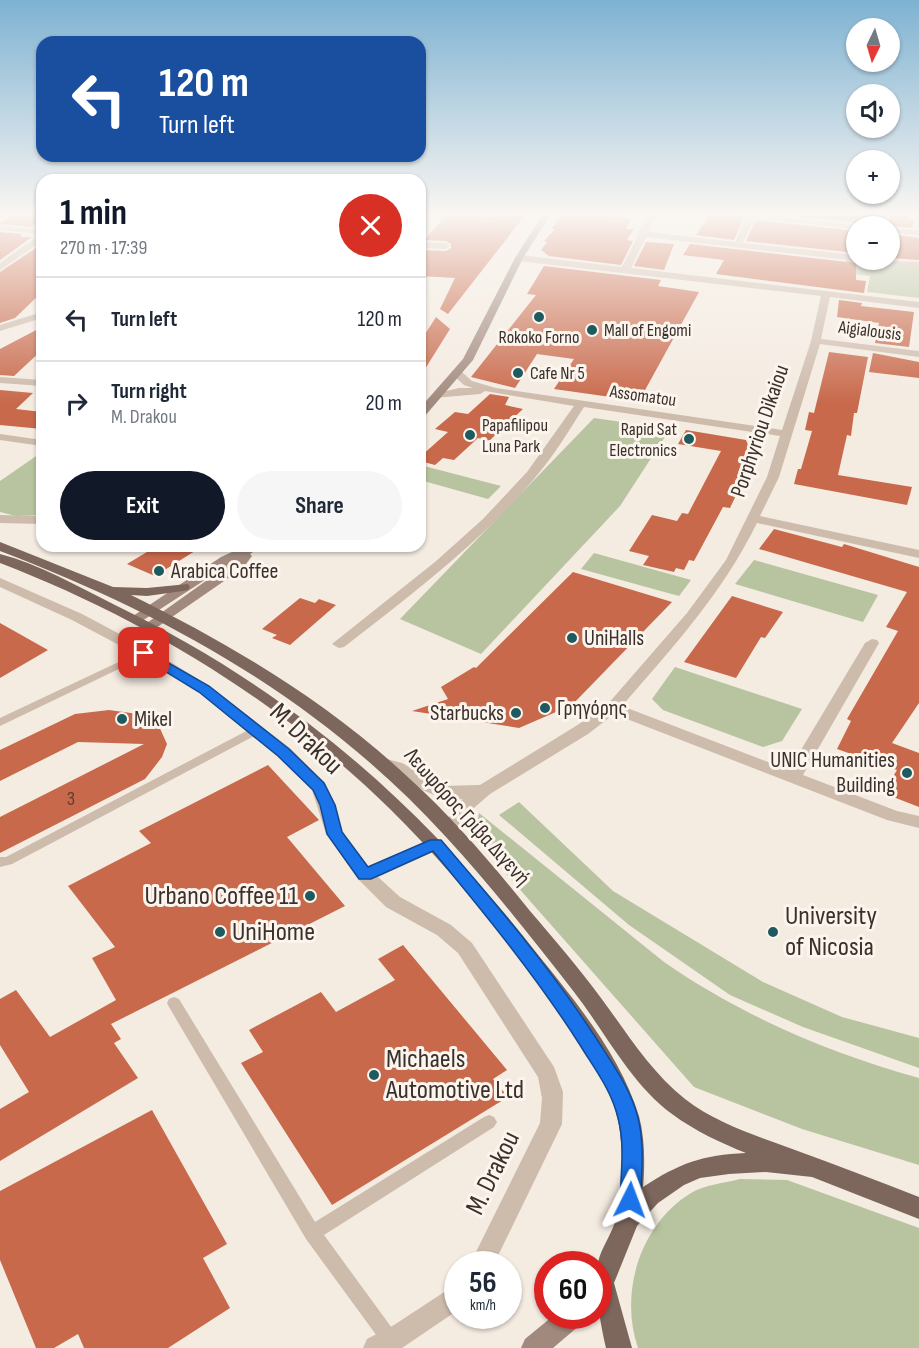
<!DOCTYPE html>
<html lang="en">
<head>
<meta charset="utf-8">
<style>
	:root { --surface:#fff; --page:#f6f6f7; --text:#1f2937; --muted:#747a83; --line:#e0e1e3; --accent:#111827 }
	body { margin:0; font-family:"Sofia Sans Condensed",sans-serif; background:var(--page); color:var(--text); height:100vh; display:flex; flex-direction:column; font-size:22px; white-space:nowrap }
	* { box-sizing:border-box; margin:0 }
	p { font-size:20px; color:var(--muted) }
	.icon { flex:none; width:33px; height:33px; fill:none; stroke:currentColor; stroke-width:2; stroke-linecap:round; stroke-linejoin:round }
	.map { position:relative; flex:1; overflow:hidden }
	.drawer { position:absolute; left:36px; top:174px; width:390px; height:378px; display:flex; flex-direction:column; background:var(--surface); border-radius:18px; box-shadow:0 2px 4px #0004 }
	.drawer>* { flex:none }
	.banner { position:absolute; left:36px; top:36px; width:390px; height:126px; border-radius:18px; box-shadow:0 2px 4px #0004; background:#1a4fa0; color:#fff; overflow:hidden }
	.needle { width:39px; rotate:185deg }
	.buttons { position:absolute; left:846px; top:18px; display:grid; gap:12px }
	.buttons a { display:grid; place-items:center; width:54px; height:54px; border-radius:50%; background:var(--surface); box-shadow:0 2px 4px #0004; font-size:30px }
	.speed { position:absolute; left:444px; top:1251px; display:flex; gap:12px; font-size:30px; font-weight:700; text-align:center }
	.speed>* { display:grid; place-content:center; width:78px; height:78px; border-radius:50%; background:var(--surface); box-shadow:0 2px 4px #0004; line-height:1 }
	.speed small { font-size:15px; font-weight:400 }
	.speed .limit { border:9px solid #d22; background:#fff; color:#111 }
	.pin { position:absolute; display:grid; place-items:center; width:51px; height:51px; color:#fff; margin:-26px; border-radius:12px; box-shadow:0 3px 9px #0006 }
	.me { position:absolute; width:66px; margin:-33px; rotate:3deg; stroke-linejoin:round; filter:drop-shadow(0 0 4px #0008) }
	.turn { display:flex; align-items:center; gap:21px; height:126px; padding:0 24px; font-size:27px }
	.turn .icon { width:78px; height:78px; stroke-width:2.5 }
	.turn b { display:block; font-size:42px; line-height:51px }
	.round { display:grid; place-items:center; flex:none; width:63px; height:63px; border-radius:32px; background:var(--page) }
	.head { display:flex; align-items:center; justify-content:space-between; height:102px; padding:0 24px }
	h1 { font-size:36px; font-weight:700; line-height:45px; color:var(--accent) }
	.button { display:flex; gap:12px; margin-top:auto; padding:12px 24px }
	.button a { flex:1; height:69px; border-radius:36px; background:var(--accent); color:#fff; font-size:24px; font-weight:700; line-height:69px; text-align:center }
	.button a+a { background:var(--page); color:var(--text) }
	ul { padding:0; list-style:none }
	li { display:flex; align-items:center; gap:18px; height:84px; padding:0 24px; border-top:2px solid var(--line) }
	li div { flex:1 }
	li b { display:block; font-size:22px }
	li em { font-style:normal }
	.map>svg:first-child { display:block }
</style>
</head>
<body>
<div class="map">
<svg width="919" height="1348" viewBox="0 0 919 1348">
	<rect width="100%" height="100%" fill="#f4ebe1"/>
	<path fill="#b8c4a0" d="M846 260 919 267V298L867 292 870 276 843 273Z
		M594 418 670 429 620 506 481 654 400 619Z
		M42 452V515L16 516 0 512V481Z
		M420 465 501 486 488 499 420 480Z
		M594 553 691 580 679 596 581 569Z
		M754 560 878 595 863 622 735 584Z
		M675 667 802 709 782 741 763 747 663 710 652 699Z
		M519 802 613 891 763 982 842 1017 919 1038V1068L803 1027 730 995 629 925 499 815Z
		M479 813 664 962C742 1016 829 1053 919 1078V1165L802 1129 694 1087 478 842 475 835Z
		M740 1179 787 1180 919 1228V1348H638C619 1293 640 1224 691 1193 704 1185 725 1183 740 1179Z"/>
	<path fill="#c8694b" d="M13 214H42V218L31 227 0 224Z
		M448 214H479L476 218 526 214 448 314 440 309 455 278 420 276V250L446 251 451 248V244L446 241 424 240Z
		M563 214 632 218 626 229H634L627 240 633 241 621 265 549 256 541 250 547 242 544 241 555 229H551Z
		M723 214H745L734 240 696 235 710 215 723 216Z
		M774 214H871L865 226H861L859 223Z
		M890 214H910L909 219 914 220 912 228 890 226Z
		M756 220 856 231V253L746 241Z
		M0 232 22 234 20 237H32L0 260Z
		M890 234 919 238V260L890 258Z
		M646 242 674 244 664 270 634 266Z
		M42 244V292L15 318 0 323V272Z
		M690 244 856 263V280L866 281 864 293 716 274 724 260 683 255Z
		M544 266 661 280 658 286 699 292 639 401 554 389 574 359 537 354 515 388 471 377 536 295 527 294Z
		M839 300 862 303 861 306 914 312 909 347 875 343 879 323 837 317Z
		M436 317 450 329 420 377V342Z
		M42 327V350L14 376 0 375V349Z
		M829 352 868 357 857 413H854L851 436 847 435 838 475 912 487 907 505 794 484 798 469H801L812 431 805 430 809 412 814 413Z
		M873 353 919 362V378L869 372Z
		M0 390 33 393 16 409 42 412V429L0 425Z
		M490 394 509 397 505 405 523 409 489 441 478 438 454 460 443 458 435 465 420 461V457L448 432 435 429 455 412 468 414Z
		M686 430 746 440 748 445 757 451 730 508 723 507 694 561 689 560 684 570 676 568 674 572 643 565 649 556 629 551 652 515 677 521 682 513 688 514 721 451 678 444Z
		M774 529 842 547 844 544 919 567V703L892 743 919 753V807L883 793 897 770 837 749 851 721 847 719 898 631 886 627 907 592 759 549Z
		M157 546H203L155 576 127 564Z
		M573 572 672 602 572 705 519 728 412 711 448 699 441 687 474 667 476 668Z
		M732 596 783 612 765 638 761 637 736 678 684 662Z
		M300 598 315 603 319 599 336 605 290 645 272 638 277 635 262 629Z
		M0 623 48 650 0 678Z
		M109 710 138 714 158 724 167 744 162 757 145 779 0 853V817L144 744 78 742 0 781V750L75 714Z
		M268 765 319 820 287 837 345 906 111 1024 121 1039 114 1043 138 1078 0 1161V1109L29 1092 0 1045V999L16 990 50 1037 116 1000 92 958 115 947 68 886 151 843 139 831Z
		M403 945 507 1070 493 1079 508 1097 332 1205 241 1063 263 1052 249 1030 321 992 336 1012 395 980 378 959Z
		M152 1110 227 1244 203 1258 230 1308 168 1348H84L78 1334 54 1348H36L0 1260V1191Z"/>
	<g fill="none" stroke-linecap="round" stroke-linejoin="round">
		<path fill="#cdbbac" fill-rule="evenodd" d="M144 650 148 651 149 653 148 655 0 726V718Z
			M256 726 260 727 262 730 260 733 12 864 0 867V857H6Z
			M174 997 179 999 315 1222 484 1117 489 1115 494 1117 497 1122 494 1127 324 1235 397 1335 400 1341 397 1347H385L306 1239 169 1007 167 1003 169 999Z"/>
		<path fill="#cdbbac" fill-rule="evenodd" d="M425 214H433L420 228V220Z
			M649 214H657L648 232 735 242 748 214 859 225 856 229 755 218 743 243 856 255V260H859L856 261 646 237 631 268 919 302V308L830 297 821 339 919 351V357L820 344 779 477 760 516 919 550V558L757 523C722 594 673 647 622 706L789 770 865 643 872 639 877 640 879 643 803 775 897 811 919 816V828L887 820 614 714 588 734 490 794 467 814 457 835H445L442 831 454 807 463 799C435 801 419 787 396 774 389 770 379 770 375 763L377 759 383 758 402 763 442 786 480 785 576 726 607 705 687 613 726 560 767 477 780 436 584 407C568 432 553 457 534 479 479 544 411 595 344 647L339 648 332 644 435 562 483 519 527 472 574 406 485 391 480 394 434 398V394L459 388H473L464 385 454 376V372H462L472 381 496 388 782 430 811 341 821 296 519 261 515 258 519 255 622 267 638 236 637 234Z
			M0 226 42 230V234L0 230Z
			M890 228 919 231V235L890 232Z
			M39 235H42V241L0 270V263Z
			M420 242 446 243 450 246 446 249 420 248Z
			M864 260 919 262V268L868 263Z
			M42 312V318L0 331V325Z
			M0 377 42 380V386L0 383Z
			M0 434 42 440V446L0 440Z
			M0 515 42 516V524L0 523Z
			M0 578 82 614 161 656 209 686 290 748 325 783 336 805 343 832 368 866 430 840H442L445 844 442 848 378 877 400 897 451 925 472 943 554 1067 563 1092 562 1124 494 1264H470L540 1123 542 1098 538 1077 458 953 437 935 386 907 359 880 326 834 312 790 278 756 199 692 151 662 72 620 0 587Z
			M458 1283V1310L402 1348H363L367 1339 394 1325Z"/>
		<path fill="#a18a7d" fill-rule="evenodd" d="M543 214H551L523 258 473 360 424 417 420 418V408L463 359 515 258Z
			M245 546H263L250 554 252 556 243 568 156 628 151 629 144 625 234 561 142 621H132L130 618 221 557Z
			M553 1316H583L580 1325 553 1348H521L525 1339Z"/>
		<path fill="#7d675c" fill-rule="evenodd" d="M0 542 113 587 147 588 188 584 190 587 188 590 183 591 147 596 131 595C232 645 328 702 410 779 454 819 493 865 530 911 554 939 579 968 601 998 627 1033 650 1071 685 1099 717 1124 758 1136 795 1150 837 1165 878 1181 919 1197V1219L812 1177 766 1172 729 1174 700 1178 684 1185 658 1203 637 1226 614 1283 632 1348H606C600 1323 594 1287 598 1263 601 1247 613 1233 616 1218 623 1188 624 1150 618 1120 606 1069 560 1012 529 970 486 914 441 859 390 809 280 701 143 618 0 563V554C39 564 77 586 113 604 289 689 419 802 539 956 577 1003 621 1057 639 1116 645 1139 645 1164 643 1187 680 1163 702 1155 746 1153 721 1143 695 1131 672 1114 630 1083 606 1033 574 992 533 939 491 886 446 837 322 701 170 616 0 551Z"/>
	</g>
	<linearGradient id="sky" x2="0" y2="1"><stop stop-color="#7eb2d2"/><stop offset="0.53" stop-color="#faf6f2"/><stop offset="1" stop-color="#faf6f2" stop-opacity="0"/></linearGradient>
	<rect width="919" height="403" fill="url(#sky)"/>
	<path fill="#1a73e8" stroke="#114b97" stroke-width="1.5" d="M144 649 209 686 289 749 324 783 335 805 342 832 368 867 430 840H441C496 904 550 967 596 1038 612 1063 631 1089 638 1118 645 1145 641 1174 641 1200L638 1207 630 1210 623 1207 620 1200C621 1174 625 1144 618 1118 612 1091 594 1068 580 1045 536 976 485 914 433 851L371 879H359L327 834 320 805 313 790 278 756 199 692 140 656 138 653Z"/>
	<g fill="#1f5a5e" stroke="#fbf5ee" stroke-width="2">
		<circle cx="539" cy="317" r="6"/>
		<circle cx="592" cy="330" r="6"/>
		<circle cx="518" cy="373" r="6"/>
		<circle cx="470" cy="435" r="6"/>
		<circle cx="689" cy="439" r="6"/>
		<circle cx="159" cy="571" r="6"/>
		<circle cx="572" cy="638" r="6"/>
		<circle cx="545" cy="708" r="6"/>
		<circle cx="516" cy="713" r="6"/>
		<circle cx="122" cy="719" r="6"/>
		<circle cx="907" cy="773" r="6"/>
		<circle cx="310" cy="896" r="6"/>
		<circle cx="220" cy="932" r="6"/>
		<circle cx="773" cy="932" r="6"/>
		<circle cx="374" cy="1075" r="6"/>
	</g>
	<g text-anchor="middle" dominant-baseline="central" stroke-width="6" stroke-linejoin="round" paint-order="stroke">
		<g font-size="18" fill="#3b302b" stroke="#fbf5ee" text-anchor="start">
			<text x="604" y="330">Mall of Engomi</text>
			<text x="539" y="337" text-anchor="middle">Rokoko Forno</text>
			<text x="530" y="373">Cafe Nr 5</text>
			<text x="482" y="425">Papafilipou<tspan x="482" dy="21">Luna Park</tspan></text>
			<text x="677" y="429" text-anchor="end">Rapid Sat<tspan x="677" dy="21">Electronics</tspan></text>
		</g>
		<g font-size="18" fill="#3b302b" stroke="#fbf5ee">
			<text transform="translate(870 331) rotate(7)">Aigialousis</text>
			<text transform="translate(643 396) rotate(8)">Assomatou</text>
		</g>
		<g font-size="20" fill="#5e3e33">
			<text x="71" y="799">3</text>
		</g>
		<g font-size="22" fill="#3b302b" stroke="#fbf5ee">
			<text transform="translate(760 431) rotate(-71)">Porphyriou Dikaiou</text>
			<text transform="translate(467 817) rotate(48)">Λεωφόρος Γρίβα Διγενή</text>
		</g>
		<g font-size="22" fill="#3b302b" stroke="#fbf5ee" text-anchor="start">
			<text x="171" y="571">Arabica Coffee</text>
			<text x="584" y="638">UniHalls</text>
			<text x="557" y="708">Γρηγόρης</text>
			<text x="504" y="713" text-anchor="end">Starbucks</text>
			<text x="134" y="719">Mikel</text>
			<text x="895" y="760" text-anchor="end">UNIC Humanities<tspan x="895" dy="25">Building</tspan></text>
		</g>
		<g font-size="27" fill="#3b302b" stroke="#fbf5ee">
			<text transform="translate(306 739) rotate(44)">M. Drakou</text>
			<text transform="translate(493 1173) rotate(-64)">M. Drakou</text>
		</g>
		<g font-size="27" fill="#3b302b" stroke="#fbf5ee" text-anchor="start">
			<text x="298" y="896" text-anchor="end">Urbano Coffee 11</text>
			<text x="785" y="916">University<tspan x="785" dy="31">of Nicosia</tspan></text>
			<text x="232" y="932">UniHome</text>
			<text x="386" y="1059">Michaels<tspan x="386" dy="31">Automotive Ltd</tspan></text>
		</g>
	</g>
</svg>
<div class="buttons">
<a><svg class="needle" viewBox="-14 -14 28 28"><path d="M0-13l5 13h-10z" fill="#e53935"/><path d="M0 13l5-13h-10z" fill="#747a83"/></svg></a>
<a><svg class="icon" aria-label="sound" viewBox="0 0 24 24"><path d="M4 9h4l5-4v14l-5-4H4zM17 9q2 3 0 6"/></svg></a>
<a>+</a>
<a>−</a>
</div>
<div class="speed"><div>56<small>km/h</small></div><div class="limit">60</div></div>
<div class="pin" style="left:144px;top:653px;background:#d93025"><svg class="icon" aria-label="arrive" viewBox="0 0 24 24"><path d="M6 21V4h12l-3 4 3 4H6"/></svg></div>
<svg class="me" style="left:630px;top:1200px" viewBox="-20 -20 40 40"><path d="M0-17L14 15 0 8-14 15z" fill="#1a73e8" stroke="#fff" stroke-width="4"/></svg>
<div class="banner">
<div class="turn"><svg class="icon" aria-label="left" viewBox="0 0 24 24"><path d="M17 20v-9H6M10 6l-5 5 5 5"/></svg><div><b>120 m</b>Turn left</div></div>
</div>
<section class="drawer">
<div class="head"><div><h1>1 min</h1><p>270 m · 17:39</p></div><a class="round" style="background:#d93025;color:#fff"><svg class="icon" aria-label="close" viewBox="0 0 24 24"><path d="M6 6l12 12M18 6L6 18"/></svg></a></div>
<ul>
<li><svg class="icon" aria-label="left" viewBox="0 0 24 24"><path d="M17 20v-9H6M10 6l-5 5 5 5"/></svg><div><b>Turn left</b></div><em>120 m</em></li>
<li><svg class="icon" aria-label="right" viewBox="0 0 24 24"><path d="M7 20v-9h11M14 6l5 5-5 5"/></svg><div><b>Turn right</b><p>M. Drakou</p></div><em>20 m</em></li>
</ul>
<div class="button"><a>Exit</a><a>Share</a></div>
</section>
</div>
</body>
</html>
